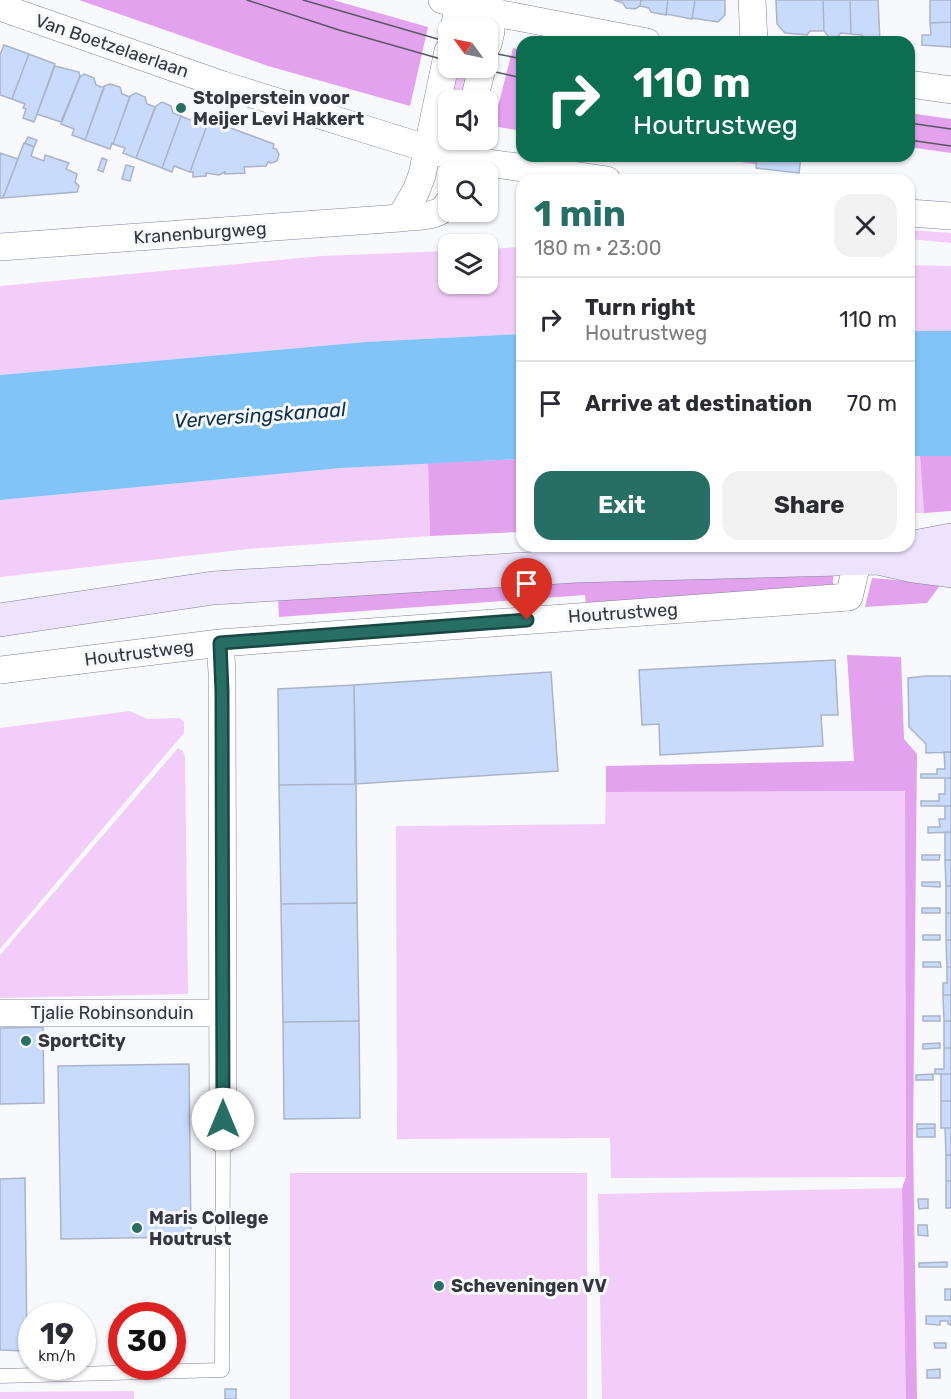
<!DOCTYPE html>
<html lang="en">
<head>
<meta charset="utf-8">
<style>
	:root { --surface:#fff; --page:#f2f2f3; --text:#2b2b33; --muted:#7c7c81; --line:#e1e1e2; --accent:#276f65 }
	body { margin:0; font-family:Rubik,sans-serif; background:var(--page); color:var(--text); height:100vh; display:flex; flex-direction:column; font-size:22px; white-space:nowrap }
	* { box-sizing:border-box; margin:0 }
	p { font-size:20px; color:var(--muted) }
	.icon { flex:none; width:33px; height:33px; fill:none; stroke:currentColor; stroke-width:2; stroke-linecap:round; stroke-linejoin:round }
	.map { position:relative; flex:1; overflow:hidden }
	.side { position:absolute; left:516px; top:174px; width:399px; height:378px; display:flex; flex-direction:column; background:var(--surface); border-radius:18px; box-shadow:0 2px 4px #0004 }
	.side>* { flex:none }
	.hud { position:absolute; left:516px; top:36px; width:399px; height:126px; border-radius:18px; box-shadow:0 2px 4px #0004; background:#0b6e4f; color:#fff; overflow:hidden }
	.needle { width:39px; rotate:303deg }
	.controls { position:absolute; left:438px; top:18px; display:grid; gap:12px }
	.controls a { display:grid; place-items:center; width:60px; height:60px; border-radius:12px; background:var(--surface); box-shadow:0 2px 4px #0004; font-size:30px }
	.speed { position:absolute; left:18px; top:1302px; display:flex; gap:12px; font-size:30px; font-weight:700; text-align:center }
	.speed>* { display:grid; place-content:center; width:78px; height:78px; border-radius:50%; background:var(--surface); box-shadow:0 2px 4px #0004; line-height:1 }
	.speed small { font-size:15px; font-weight:400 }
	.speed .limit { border:9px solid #d22; background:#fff; color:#111 }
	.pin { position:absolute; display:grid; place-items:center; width:51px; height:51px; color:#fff; margin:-62px -26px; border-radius:50% 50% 50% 0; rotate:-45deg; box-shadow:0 0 6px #0007 }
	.pin .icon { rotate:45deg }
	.me { position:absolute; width:66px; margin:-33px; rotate:0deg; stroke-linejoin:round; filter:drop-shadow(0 0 4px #0008) }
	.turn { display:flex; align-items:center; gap:21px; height:126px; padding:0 18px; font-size:27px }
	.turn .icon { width:78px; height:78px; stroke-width:2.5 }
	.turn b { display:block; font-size:42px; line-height:51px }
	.round { display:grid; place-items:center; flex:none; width:63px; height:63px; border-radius:18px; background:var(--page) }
	.head { display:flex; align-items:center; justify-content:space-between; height:102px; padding:0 18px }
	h1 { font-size:36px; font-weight:700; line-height:45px; color:var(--accent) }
	.cta { display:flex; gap:12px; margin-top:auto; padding:12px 18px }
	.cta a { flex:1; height:69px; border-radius:18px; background:var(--accent); color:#fff; font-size:24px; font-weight:700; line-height:69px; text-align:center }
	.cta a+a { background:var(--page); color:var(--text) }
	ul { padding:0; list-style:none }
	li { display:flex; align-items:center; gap:18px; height:84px; padding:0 18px; border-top:2px solid var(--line) }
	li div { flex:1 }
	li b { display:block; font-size:22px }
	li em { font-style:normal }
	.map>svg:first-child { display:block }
</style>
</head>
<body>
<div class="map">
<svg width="951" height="1399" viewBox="0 0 951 1399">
	<rect width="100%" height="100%" fill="#f8f9fd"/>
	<path fill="#f3cdfa" d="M452 68H475L466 100H448V140H457L456 144 441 140Z
		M909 230 951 233V243L909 239Z
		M522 247V334L365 342 0 375V286L322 256 448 251V284H488V249Z
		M909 265 951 266V331H909Z
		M909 456H920L924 513H909Z
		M428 463 430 536 248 549 0 577V500L341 468Z
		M130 711 147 719 179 718 184 722V733L0 949V728Z
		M178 748 183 751 185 757 188 994 0 998V955Z
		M905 791 906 1177 611 1178 610 1138 397 1139 396 826 605 824 606 792Z
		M290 1173H587V1399H290Z
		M902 1188 906 1399H602L598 1194Z
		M134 1391V1399H0V1392Z"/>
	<path fill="#e2a2ee" d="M79 0H333L428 27 410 106 268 66Z
		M513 48 522 50V131L493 126Z
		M909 113 951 119V153L909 147Z
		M692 156H756V164Z
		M920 456H951V511L924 513Z
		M522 459V532L430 536 428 463Z
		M833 576V591L586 604 585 595 279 617 278 597 621 578Z
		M872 578 941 584 927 603 865 607Z
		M847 655 901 657 904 739 917 754 913 1140 917 1399H906L902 1188 906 1177 905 791 606 792V766L854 761Z"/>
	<path fill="#81c4f7" d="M909 331H951V456H909Z
		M522 334V459L341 468 0 500V375L365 342Z"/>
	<path fill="#c9dbfc" stroke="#a9b4c8" stroke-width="1.5" d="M614 0H641L640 6 635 9 626 8 623 3Z
		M641 0H668L666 15 651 12 649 8 640 6Z
		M668 0H695L692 19 666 14Z
		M695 0H725V15L718 22 692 18Z
		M776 0H823L824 31H810L807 35 785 33 777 24Z
		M823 0H850L851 34 841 33 837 37H829L824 31Z
		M850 0H878L880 41 866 40 862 35 851 34Z
		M930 0H951V22L930 23Z
		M951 22V47L922 45V35H931L930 23Z
		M4 45 29 54 12 99 0 95V55Z
		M29 54 55 64 34 122 23 118 26 109 23 108 25 104 12 99Z
		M55 66 79 72 80 76 61 122 37 114Z
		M84 74 94 78 96 85 104 88 85 140 72 135 74 129 61 124 80 77Z
		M110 84 120 87 122 94 130 97 113 144 112 143 110 149 85 140 104 86Z
		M136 93 145 97 147 104 155 107 136 158 123 153 125 148 113 144 130 96Z
		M162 102 171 106 173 113 181 116 162 168 136 158 156 106Z
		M196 115 209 120 190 172 174 166 172 172 162 168 181 116 190 120Z
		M209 120 274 144 273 148 276 149 279 154 277 161 271 163 268 162 266 166 244 167 245 173 225 174V172L219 175 206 173V176L193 177V172H190Z
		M28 137 37 140 34 147 25 143Z
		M24 143 34 147 31 156 44 161 45 155 69 163 66 169 77 174 75 182 79 186 77 192 3 198Z
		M0 153 18 159 3 198H0Z
		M757 156H801L799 173 756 168Z
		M102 158 107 160 103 172 98 170Z
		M126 165 134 167 130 181 122 179Z
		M835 660 838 715H821L823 746 660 755 659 724 642 725 639 670Z
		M551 672 558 771 355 784 354 685Z
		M926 676H951V752L926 753V744L909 727 908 678Z
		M354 685 356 784 279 785 278 689Z
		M944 752H951V778H921V774H937V769H945Z
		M945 778H951V806H921V801H939V794H945Z
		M356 784 357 903 281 904 279 785Z
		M945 806H951V832L928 833V827H940L939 819H945Z
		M951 832V860H945V833Z
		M922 855H940L939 860H922Z
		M945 860H951V886H946Z
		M922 882H940V887L922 886Z
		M946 886H951V913H946Z
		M357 903 359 1021 283 1022 281 904Z
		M922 908H940V913H922Z
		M946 913H951V940H946Z
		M923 935H940V940H923Z
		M946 940H951V967H947Z
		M923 962H940L941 967H923Z
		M947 967H951V995H943V983H947Z
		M943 995H951V1021H944Z
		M923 1016H940V1021H923Z
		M359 1021 360 1118 284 1119 283 1022Z
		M944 1021H951V1048H944Z
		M43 1027 44 1103 0 1104V1028Z
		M940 1043V1048L923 1049V1044Z
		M944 1048H951V1074H935V1069H944Z
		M189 1064 191 1237 61 1239 58 1066Z
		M933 1074V1080H916V1075Z
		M941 1074H951V1101H941Z
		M941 1101H951V1128H941Z
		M917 1124H935V1128L917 1129Z
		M935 1128V1137H917V1129Z
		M945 1128H951V1155H946Z
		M946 1155H951V1181H946Z
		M25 1178 27 1349 26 1351 0 1350V1179Z
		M946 1181H951V1208H946Z
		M918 1199H928V1208L919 1209Z
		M918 1225H927L928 1236 918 1235Z
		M947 1262V1267H919V1263Z
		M945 1289H951V1300H945Z
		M926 1316H951V1325L948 1324V1321H940V1325L926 1324Z
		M934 1343H946V1348H935Z
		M940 1369V1378H927V1370Z
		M225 1389H236V1399H225Z"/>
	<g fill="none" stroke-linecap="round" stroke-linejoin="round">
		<defs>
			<path id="lane" d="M0 1376 222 1370 223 1140"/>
			<path id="street" d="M442 0 491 12 647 42
				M752 0 754 42
				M0 7 223 85 461 159 607 180
				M454 28 459 4
				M488 44 491 31 490 0
				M909 84 951 90
				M474 100 482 68
				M909 213 951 216
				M400 218 416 191 422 175 448 51
				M0 247 400 218C415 216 441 218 448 203
				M220 643 222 672 223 1140
				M0 670 220 643 849 597 858 559
				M0 1013H223"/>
			<path id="secondary" d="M882 559 913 566 951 571
				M0 620 213 588 576 566 877 558 909 548 951 540"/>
		</defs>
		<use href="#lane" stroke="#818297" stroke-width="15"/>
		<use href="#street" stroke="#818297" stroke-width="28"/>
		<use href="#secondary" stroke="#818297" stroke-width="34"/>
		<use href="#lane" stroke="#fff" stroke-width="14"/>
		<use href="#street" stroke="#fff" stroke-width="27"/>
		<use href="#secondary" stroke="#ede3fd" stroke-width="33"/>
		<path stroke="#585961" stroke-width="1.5" d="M247 0 339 30 448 61
			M303 0 448 42
			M488 52 522 59
			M478 68 522 78
			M909 123 951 129
			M909 140 951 146"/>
	</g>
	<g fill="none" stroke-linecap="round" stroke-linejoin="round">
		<defs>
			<path id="route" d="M223 1119 222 692 220 643 527 620"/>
		</defs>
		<use href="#route" stroke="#194842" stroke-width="15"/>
		<use href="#route" stroke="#276f65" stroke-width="10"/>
	</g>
	<g fill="#276f65" stroke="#f8f9fd" stroke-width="2">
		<circle cx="181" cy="108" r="6"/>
		<circle cx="26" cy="1041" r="6"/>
		<circle cx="137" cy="1228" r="6"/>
		<circle cx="439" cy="1286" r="6"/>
	</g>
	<g text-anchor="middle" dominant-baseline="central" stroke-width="6" stroke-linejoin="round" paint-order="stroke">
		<g font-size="18" fill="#35363f" stroke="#f8f9fd">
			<text transform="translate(112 46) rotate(19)">Van Boetzelaerlaan</text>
			<text transform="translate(200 233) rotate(-4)">Kranenburgweg</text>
			<text transform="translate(623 613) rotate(-4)">Houtrustweg</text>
			<text transform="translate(139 653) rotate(-7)">Houtrustweg</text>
			<text x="112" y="1013">Tjalie Robinsonduin</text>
		</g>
		<g font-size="18" font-weight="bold" fill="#35363f" stroke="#f8f9fd" text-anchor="start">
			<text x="193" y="98">Stolperstein voor<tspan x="193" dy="21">Meijer Levi Hakkert</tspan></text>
			<text x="38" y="1041">SportCity</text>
			<text x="149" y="1218">Maris College<tspan x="149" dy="21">Houtrust</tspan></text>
			<text x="451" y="1286">Scheveningen VV</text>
		</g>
		<g font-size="20" font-style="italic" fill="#0d334c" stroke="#f8f9fd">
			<text transform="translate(260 415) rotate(-4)">Verversingskanaal</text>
		</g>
	</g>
</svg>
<div class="controls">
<a><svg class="needle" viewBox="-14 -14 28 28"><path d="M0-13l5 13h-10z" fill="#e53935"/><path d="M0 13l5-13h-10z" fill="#7c7c81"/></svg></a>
<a><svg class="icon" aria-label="sound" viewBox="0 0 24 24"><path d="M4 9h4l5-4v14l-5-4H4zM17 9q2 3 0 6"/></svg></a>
<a><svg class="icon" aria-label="search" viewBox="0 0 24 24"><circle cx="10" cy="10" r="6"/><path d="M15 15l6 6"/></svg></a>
<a><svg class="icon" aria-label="layers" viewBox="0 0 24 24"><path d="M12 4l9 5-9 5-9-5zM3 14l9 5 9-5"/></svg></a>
</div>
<div class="speed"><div>19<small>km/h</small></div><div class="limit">30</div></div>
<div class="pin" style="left:527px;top:620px;background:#d93025"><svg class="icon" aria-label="arrive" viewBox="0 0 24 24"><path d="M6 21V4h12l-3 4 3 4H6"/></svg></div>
<svg class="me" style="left:223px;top:1119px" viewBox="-20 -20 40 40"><circle r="19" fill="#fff"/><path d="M0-13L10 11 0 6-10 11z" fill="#276f65"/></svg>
<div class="hud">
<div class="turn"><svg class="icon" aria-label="right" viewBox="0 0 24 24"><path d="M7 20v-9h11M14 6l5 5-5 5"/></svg><div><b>110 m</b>Houtrustweg</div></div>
</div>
<section class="side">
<div class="head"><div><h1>1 min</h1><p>180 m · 23:00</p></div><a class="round"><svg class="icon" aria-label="close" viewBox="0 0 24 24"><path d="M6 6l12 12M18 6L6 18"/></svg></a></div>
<ul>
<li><svg class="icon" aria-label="right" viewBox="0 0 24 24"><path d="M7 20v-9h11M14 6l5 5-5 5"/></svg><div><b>Turn right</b><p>Houtrustweg</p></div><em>110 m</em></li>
<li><svg class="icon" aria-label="arrive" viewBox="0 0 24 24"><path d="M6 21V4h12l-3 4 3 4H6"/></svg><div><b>Arrive at destination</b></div><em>70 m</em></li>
</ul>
<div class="cta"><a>Exit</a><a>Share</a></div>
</section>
</div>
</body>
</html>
